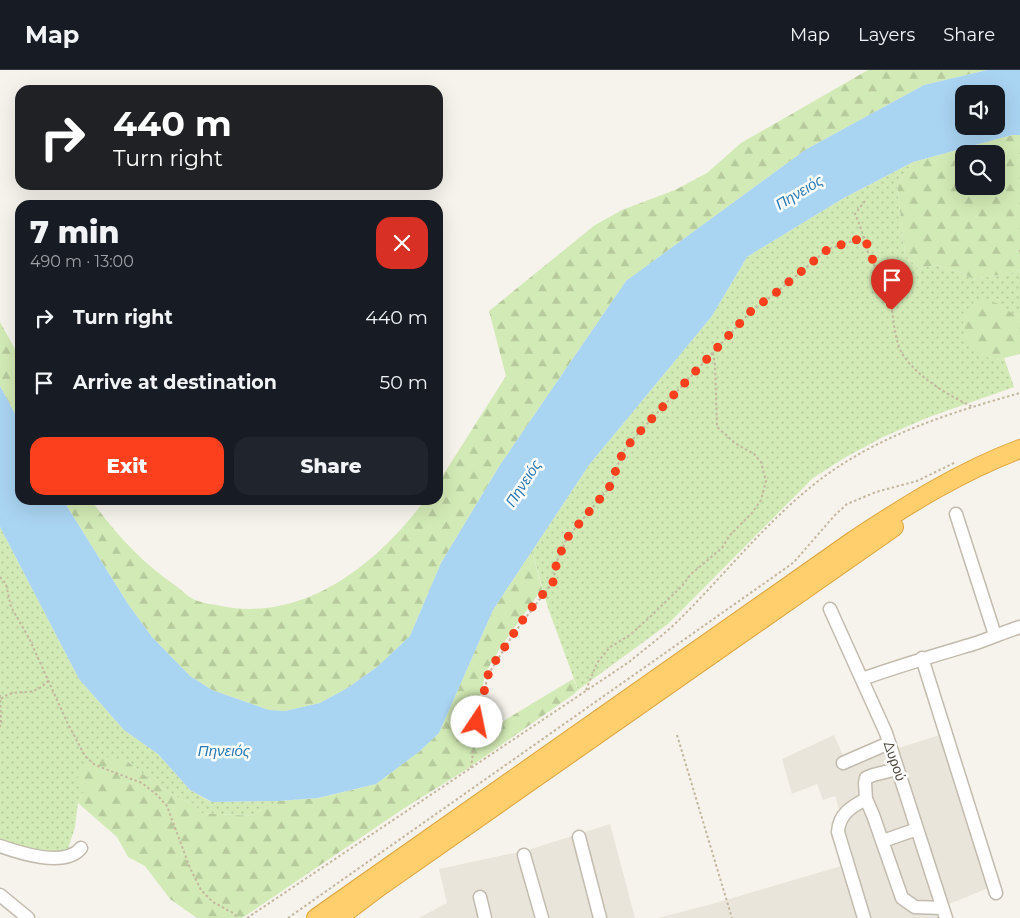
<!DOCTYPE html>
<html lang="en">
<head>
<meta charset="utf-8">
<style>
	:root { --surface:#171b24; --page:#20242c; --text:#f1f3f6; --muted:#9ea1a6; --line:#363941; --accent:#fc3f1d }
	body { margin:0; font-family:Montserrat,sans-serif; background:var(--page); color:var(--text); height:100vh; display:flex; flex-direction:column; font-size:19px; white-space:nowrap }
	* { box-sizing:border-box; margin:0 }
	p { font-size:16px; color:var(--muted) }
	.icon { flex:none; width:28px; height:28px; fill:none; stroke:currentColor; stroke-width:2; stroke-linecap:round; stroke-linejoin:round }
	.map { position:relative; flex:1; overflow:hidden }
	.sheet { position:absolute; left:15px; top:130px; width:428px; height:305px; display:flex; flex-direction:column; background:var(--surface); border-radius:15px; box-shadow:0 5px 20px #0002 }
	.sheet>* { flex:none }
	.top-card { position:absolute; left:15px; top:15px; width:428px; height:105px; border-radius:15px; box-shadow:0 5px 20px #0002; background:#202124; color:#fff; overflow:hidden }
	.buttons { position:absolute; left:955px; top:15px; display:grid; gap:10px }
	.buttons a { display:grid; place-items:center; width:50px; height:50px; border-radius:10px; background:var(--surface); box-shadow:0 5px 20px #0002; font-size:25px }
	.pin { position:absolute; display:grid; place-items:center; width:42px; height:42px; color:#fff; margin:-51px -21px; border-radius:50% 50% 50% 0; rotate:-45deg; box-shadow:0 0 5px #0007 }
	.pin .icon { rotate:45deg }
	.me { position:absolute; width:55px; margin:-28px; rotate:11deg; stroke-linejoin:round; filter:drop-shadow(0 0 4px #0008) }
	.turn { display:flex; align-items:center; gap:18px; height:105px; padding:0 15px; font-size:22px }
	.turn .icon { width:65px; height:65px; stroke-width:2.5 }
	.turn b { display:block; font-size:35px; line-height:42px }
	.round { display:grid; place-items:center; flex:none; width:52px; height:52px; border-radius:15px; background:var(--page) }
	.head { display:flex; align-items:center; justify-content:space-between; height:85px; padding:0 15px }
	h1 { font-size:30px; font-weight:800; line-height:38px }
	.primary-button { display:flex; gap:10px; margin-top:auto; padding:10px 15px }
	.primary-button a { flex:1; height:58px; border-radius:15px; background:var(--accent); color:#fff; font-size:20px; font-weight:800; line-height:58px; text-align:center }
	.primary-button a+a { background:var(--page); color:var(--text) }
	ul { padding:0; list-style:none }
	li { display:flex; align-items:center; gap:15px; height:65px; padding:0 15px }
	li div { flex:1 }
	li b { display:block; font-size:19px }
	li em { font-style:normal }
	header { display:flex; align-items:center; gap:30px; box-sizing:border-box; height:70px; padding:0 25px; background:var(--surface); border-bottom:1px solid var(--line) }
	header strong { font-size:24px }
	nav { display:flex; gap:28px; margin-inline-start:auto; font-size:18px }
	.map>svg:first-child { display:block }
</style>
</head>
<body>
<header>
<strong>Map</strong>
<nav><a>Map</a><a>Layers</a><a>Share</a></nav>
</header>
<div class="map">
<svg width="1020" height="848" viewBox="0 0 1020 848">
	<defs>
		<pattern id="grass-dots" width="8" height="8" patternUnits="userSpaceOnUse" patternTransform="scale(1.25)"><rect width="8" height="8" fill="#d2eab5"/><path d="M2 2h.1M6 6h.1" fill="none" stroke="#b6ca9c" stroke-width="1.8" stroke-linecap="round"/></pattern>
		<pattern id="forest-firs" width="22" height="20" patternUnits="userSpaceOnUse" patternTransform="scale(1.25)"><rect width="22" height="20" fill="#d2eab5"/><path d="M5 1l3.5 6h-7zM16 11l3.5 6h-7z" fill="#b6ca9c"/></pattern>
	</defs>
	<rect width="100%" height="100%" fill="#f6f3ec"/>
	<path fill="#eae5da" d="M946 663 991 817 939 838 942 848H658L712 834 855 792 835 726 823 730 817 714 792 724 782 689 834 665 847 695 890 678 892 680Z
		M610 754 635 848H419L447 833 439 799 528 780Z"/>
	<path fill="url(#grass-dots)" d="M913 92 897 114 905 184 919 199 936 195 962 203 973 209 1016 202 1020 199V248L997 233 996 290 1004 288 1014 317 929 347 883 367 846 387 813 408 668 554 578 620 548 538 532 481 589 395 712 246 747 187 842 129Z
		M0 457 79 609 124 660 158 684 190 720 211 732 278 731 251 746 202 743 192 733 180 729 154 713 126 690 83 723 78 733 75 757 68 779C47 788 20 777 0 770Z"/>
	<path fill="url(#forest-firs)" fill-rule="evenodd" d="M868 0H987L924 15 805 80 626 211 500 395 441 493 410 566 377 597 349 617 320 633 285 641 269 640 212 620 190 606 152 567 128 534 63 430H91C116 464 141 492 176 516 183 521 190 529 198 531 205 534 213 534 221 536 305 553 378 493 425 430H438V413L506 306 489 241 595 155 622 140 675 120 707 103 741 73Z
		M1012 65H1020V199L1016 202 973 209 962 203 936 195 919 199 905 184 897 114 913 92ZM964 84H996V116H964Z
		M976 229 997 233 1020 248V284L996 290 977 284 966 270 962 246Z
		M0 252 20 288V353L0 316Z
		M532 481 542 519 500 578 486 602 472 661H487L573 609 578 620 574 624 467 699 403 739 242 848H197L170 829 145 796 128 787 117 767 78 733 83 723 75 712 84 696 105 687 126 690 154 713 180 729 192 733 202 743 251 746 278 731 319 728 376 714 420 681 439 663 493 540Z"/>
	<path fill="#a9d4f2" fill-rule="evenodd" d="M987 0H1020V65H1012L913 92 842 129 747 187 712 246 589 395 493 540 439 663 420 681 376 714 318 728 278 731 212 732 190 720 158 684 124 660 79 609 0 457V316L20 353V430H63L128 534 152 567 190 606 212 620 269 640 285 641 320 633 349 617 377 597 410 566 441 493 500 395 626 211 805 80 924 15ZM964 24H996V56H964Z"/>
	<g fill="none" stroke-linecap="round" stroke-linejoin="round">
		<defs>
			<path id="minor" d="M956 444 995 565
				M830 539 886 663 946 848
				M922 588 996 823
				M862 609C898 596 936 585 973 574 989 569 1004 562 1020 557
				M843 693 889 673
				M897 699 873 705 866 708 865 713 866 729 873 745 902 828 915 837 942 838
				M579 767 600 848
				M883 771 917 759
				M0 776C20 783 65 798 81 778
				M524 785 542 848
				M0 825 28 848
				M480 827 485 848
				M864 848 838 762C839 744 851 737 866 729"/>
			<path id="highway" d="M316 848 854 470C907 435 961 401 1020 379
				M338 848 379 817 894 457"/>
		</defs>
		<use href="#minor" stroke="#c2bbae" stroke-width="15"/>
		<use href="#highway" stroke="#e0a43c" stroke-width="20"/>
		<path stroke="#c4b79f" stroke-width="2" stroke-dasharray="2.5 2.5" stroke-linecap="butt" d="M865 131 855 144C862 158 864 173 870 187 877 201 885 214 889 229 895 247 893 272 905 288 922 310 948 325 973 337
			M1020 180V182
			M0 507 6 514 11 537 29 568 67 652 85 686 95 695 142 713 157 725 167 736 190 798 201 820 213 832 233 843 238 848
			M586 620 597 593 610 577 630 565 652 545 682 516 691 504 722 478 730 465 752 443 761 430 766 411 761 392 754 384 735 373 717 357 715 295 713 283
			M0 625 1 651 0 657
			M1 629C18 615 29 631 48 611
			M677 665 732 848
			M471 698 477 652 488 605 514 563 553 512 557 491 567 468 609 418 623 382 634 368 753 239 772 226 828 179 865 167
			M247 848 629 592C646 578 665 564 681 548 726 503 767 451 817 412 876 366 949 343 1020 323
			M288 848 786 498 794 492 835 445 847 434 876 422 917 411 956 392"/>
		<use href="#minor" stroke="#fff" stroke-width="12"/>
		<use href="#highway" stroke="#ffcf6e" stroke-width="18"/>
	</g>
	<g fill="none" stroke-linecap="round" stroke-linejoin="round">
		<path stroke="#fc3f1d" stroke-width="9" stroke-dasharray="0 16.2" d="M477 652 488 605 496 590 528 542 553 512 557 491 567 468 609 418 623 382 634 368 753 239 772 226 828 179 865 167C871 192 886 214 892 240"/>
	</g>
	<g text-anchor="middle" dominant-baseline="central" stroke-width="5" stroke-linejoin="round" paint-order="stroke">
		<g font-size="14" fill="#4b4439" stroke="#fff">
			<text transform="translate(895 691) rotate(71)">Δυρού</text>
		</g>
		<g font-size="15" font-style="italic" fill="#2e7ab2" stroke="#fff">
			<text transform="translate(799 122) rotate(-31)">Πηνειός</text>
			<text transform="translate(523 413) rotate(-57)">Πηνειός</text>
			<text x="224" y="680">Πηνειός</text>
		</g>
	</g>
</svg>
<div class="buttons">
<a><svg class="icon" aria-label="sound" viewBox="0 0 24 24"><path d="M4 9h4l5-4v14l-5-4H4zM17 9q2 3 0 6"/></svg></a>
<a><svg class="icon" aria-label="search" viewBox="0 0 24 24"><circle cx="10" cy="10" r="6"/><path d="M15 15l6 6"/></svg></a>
</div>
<div class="pin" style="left:892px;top:240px;background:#d93025"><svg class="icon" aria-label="arrive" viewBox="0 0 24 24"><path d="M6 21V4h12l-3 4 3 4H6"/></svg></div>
<svg class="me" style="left:477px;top:652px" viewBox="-20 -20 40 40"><circle r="19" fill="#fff"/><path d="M0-13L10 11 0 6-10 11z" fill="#fc3f1d"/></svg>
<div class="top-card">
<div class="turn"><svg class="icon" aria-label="right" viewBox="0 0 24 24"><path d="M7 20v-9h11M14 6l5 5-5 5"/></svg><div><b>440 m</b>Turn right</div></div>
</div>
<section class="sheet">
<div class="head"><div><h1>7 min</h1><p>490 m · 13:00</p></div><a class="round" style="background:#d93025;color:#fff"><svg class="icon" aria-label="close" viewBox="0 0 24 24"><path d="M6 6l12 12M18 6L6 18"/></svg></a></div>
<ul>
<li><svg class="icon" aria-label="right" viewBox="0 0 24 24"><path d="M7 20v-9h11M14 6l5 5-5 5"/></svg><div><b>Turn right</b></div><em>440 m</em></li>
<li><svg class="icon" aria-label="arrive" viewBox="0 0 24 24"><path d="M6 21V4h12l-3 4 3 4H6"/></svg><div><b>Arrive at destination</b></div><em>50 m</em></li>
</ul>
<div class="primary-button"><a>Exit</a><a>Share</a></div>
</section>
</div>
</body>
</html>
